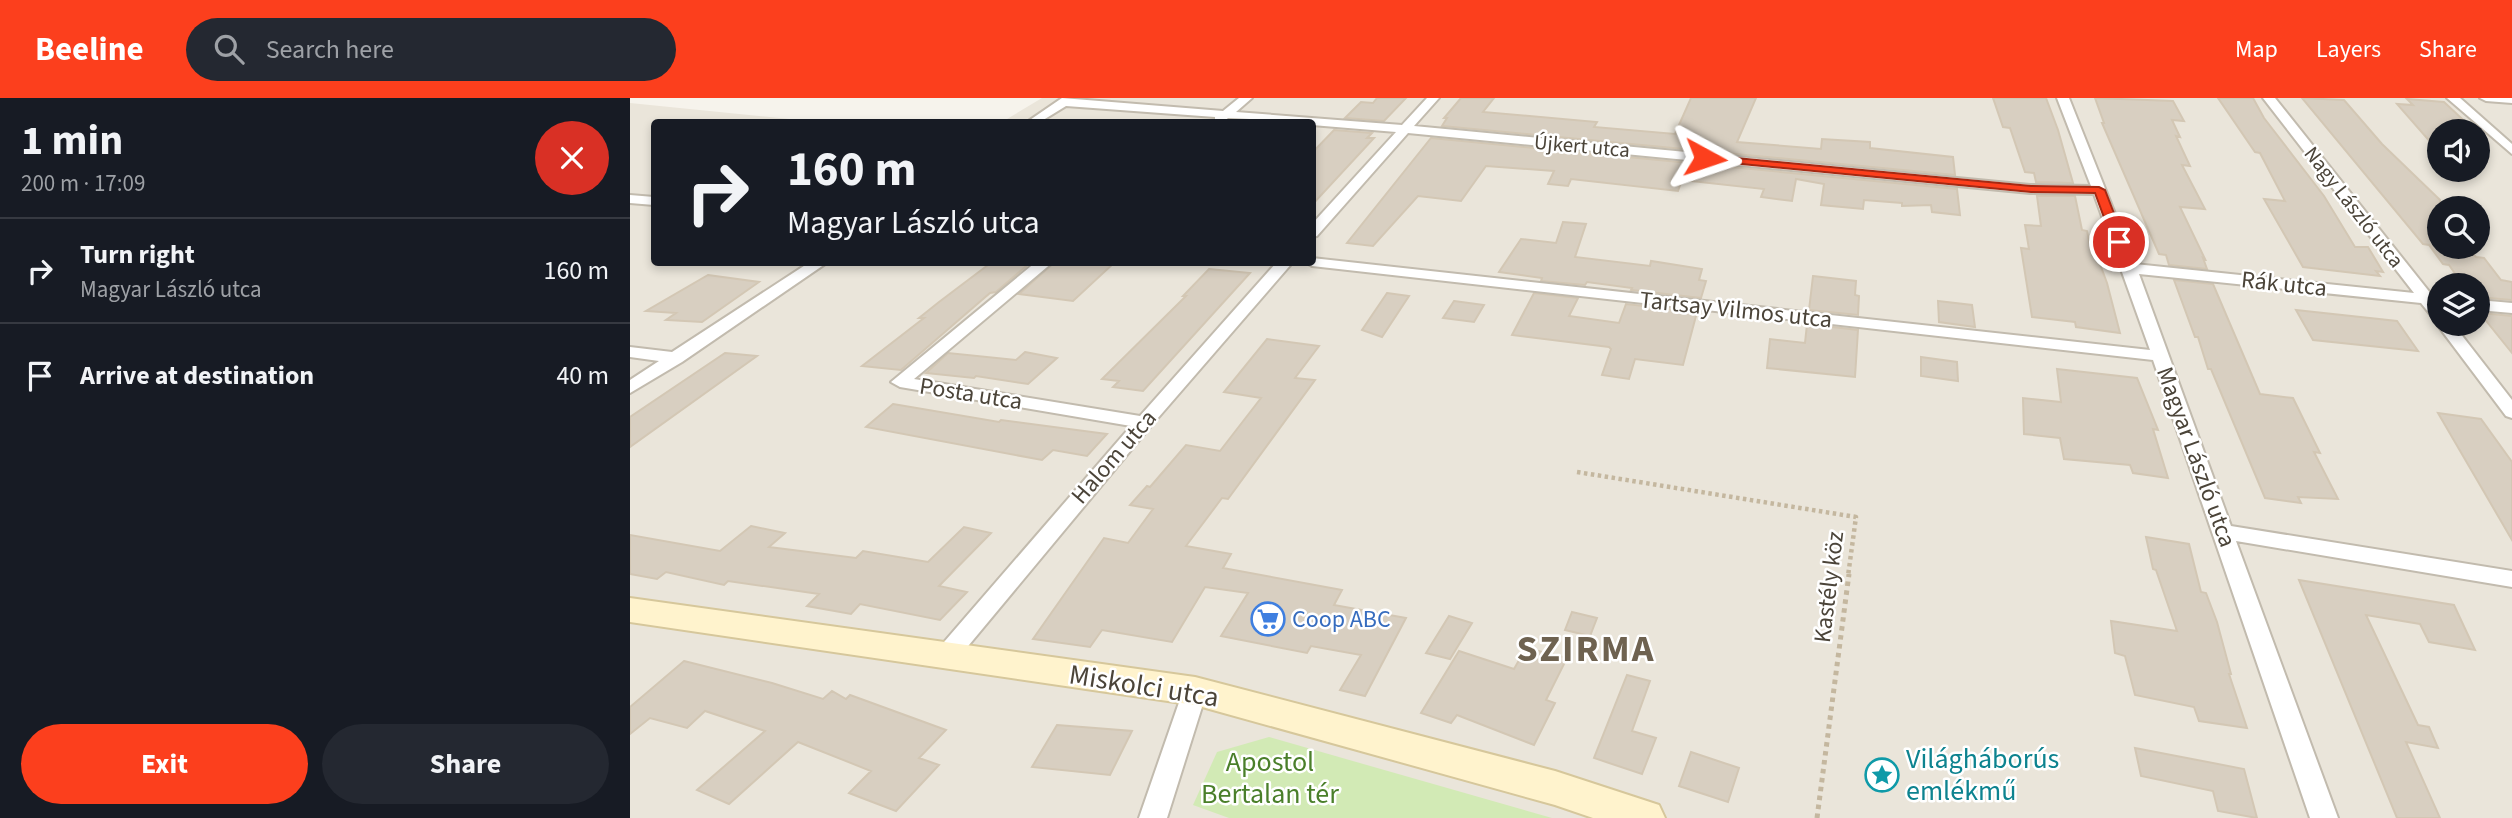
<!DOCTYPE html>
<html lang="en">
<head>
<meta charset="utf-8">
<style>
	:root { --surface:#171b24; --page:#242831; --text:#f1f3f6; --muted:#9ea1a6; --line:#363941; --accent:#fc3f1d }
	body { margin:0; font-family:"Source Sans 3",sans-serif; background:var(--page); color:var(--text); height:100vh; display:flex; flex-direction:column; font-size:26px; white-space:nowrap }
	* { box-sizing:border-box; margin:0 }
	p { font-size:23px; color:var(--muted) }
	.icon { flex:none; width:38px; height:38px; fill:none; stroke:currentColor; stroke-width:2; stroke-linecap:round; stroke-linejoin:round }
	.map { position:relative; flex:1; overflow:hidden }
	.side { display:flex; flex-direction:column; background:var(--surface); width:630px }
	.side>* { flex:none }
	.top-card { position:absolute; left:21px; top:21px; width:665px; height:147px; border-radius:7px; box-shadow:0 4px 10px #0003; background:#171b24; color:var(--text); overflow:hidden }
	.fabs { position:absolute; left:1797px; top:21px; display:grid; gap:14px }
	.fabs a { display:grid; place-items:center; width:63px; height:63px; border-radius:50%; background:var(--surface); box-shadow:0 4px 10px #0003; font-size:35px }
	.pin { position:absolute; display:grid; place-items:center; width:60px; height:60px; color:#fff; margin:-30px; border:4px solid #fff; border-radius:50%; box-shadow:0 2px 7px #0007 }
	.me { position:absolute; width:77px; margin:-38px; rotate:95deg; stroke-linejoin:round; filter:drop-shadow(0 0 5px #0008) }
	.turn { display:flex; align-items:center; gap:24px; height:147px; padding:0 21px; font-size:32px }
	.turn .icon { width:91px; height:91px; stroke-width:2.5 }
	.turn b { display:block; font-size:49px; line-height:60px }
	.round { display:grid; place-items:center; flex:none; width:74px; height:74px; border-radius:37px; background:var(--page) }
	.head { display:flex; align-items:center; justify-content:space-between; height:119px; padding:0 21px }
	h1 { font-size:42px; font-weight:700; line-height:52px }
	.primary-button { display:flex; gap:14px; margin-top:auto; padding:14px 21px }
	.primary-button a { flex:1; height:80px; border-radius:42px; background:var(--accent); color:#fff; font-size:28px; font-weight:700; line-height:80px; text-align:center }
	.primary-button a+a { background:var(--page); color:var(--text) }
	ul { padding:0; list-style:none }
	li { display:flex; align-items:center; gap:21px; height:105px; padding:0 21px; border-top:2px solid var(--line) }
	li div { flex:1 }
	li b { display:block; font-size:26px }
	li em { font-style:normal }
	header { display:flex; align-items:center; gap:42px; box-sizing:border-box; height:98px; padding:0 35px; background:var(--accent); color:#fff }
	header strong { font-size:33px }
	nav { display:flex; gap:38px; margin-inline-start:auto; font-size:24px }
	.search { width:490px; height:63px; background:var(--page); display:flex; align-items:center; gap:18px; box-sizing:border-box; padding:0 24px; border-radius:38px; color:var(--muted); font-size:26px }
	main { display:flex; flex:1; min-height:0 }
	.map>svg:first-child { display:block }
</style>
</head>
<body>
<header>
<strong>Beeline</strong>
<div class="search"><svg class="icon" aria-label="search" viewBox="0 0 24 24"><circle cx="10" cy="10" r="6"/><path d="M15 15l6 6"/></svg>Search here</div>
<nav><a>Map</a><a>Layers</a><a>Share</a></nav>
</header>
<main>
<section class="side">
<div class="head"><div><h1>1 min</h1><p>200 m · 17:09</p></div><a class="round" style="background:#d93025;color:#fff"><svg class="icon" aria-label="close" viewBox="0 0 24 24"><path d="M6 6l12 12M18 6L6 18"/></svg></a></div>
<ul>
<li><svg class="icon" aria-label="right" viewBox="0 0 24 24"><path d="M7 20v-9h11M14 6l5 5-5 5"/></svg><div><b>Turn right</b><p>Magyar László utca</p></div><em>160 m</em></li>
<li><svg class="icon" aria-label="arrive" viewBox="0 0 24 24"><path d="M6 21V4h12l-3 4 3 4H6"/></svg><div><b>Arrive at destination</b></div><em>40 m</em></li>
</ul>
<div class="primary-button"><a>Exit</a><a>Share</a></div>
</section>
<div class="map">
<svg width="1882" height="720" viewBox="0 0 1882 720">
	<rect width="100%" height="100%" fill="#f6f3ec"/>
	<path fill="#eae5da" fill-rule="evenodd" d="M412 0H1882V720H0V5L189 24H24V164H682V24H372ZM1810 33H1848V72H1810ZM1810 110H1848V149H1810ZM1810 187H1848V226H1810Z"/>
	<path fill="#d2eab5" d="M639 639 922 720H599L563 707 587 654Z"/>
	<path fill="#d8cfc1" stroke="#d3c7b4" stroke-width="2" d="M747 0H776L754 23 715 20 731 4 743 5Z
		M831 0H864L853 14 967 24 964 29 1045 36 1061 0H1126L1107 44 1191 51 1192 41 1240 44V50L1323 59 1325 77 812 28 817 20H814Z
		M1363 0H1416L1428 32 1443 85 1406 84 1404 75 1395 74 1380 30 1373 29Z
		M1465 0 1543 3 1554 23 1542 22 1550 39 1546 38 1560 68 1552 67 1575 111 1550 109 1575 161 1573 160 1577 171 1539 167 1536 157 1529 156 1472 25H1474Z
		M1588 0H1623L1634 20 1694 98 1725 149H1738L1753 174 1746 173 1750 178 1673 169 1634 101 1655 103 1630 55 1625 54Z
		M1672 0 1714 2 1752 46 1810 102V149H1837L1846 159 1854 160 1871 182 1882 184V202L1848 199V187H1833L1819 167 1813 166 1799 147 1793 146Z
		M1777 1 1814 4 1845 33H1810V55L1767 6 1783 7Z
		M704 32 742 35 737 40H744L682 107V55Z
		M801 40 1327 91 1330 117 1302 114 1301 107 1272 108V105L1234 102 1233 111 1191 107 1194 86 1166 81 1162 103 1131 99 1134 91 1052 82 1048 93 941 81 938 88 918 86 924 73 856 68 831 103 788 98 743 148 717 145Z
		M1407 98H1445L1452 132 1457 133 1462 157 1467 158 1477 185 1490 235 1446 229 1445 224 1402 219 1391 150 1399 151 1395 127 1411 128Z
		M933 124 956 126 945 159 1020 168 1021 163 1072 171 1069 182 1076 183 1071 200 1001 192 1002 190 957 184 955 187 911 183 912 180 869 174 891 141 926 145Z
		M362 164H401L366 194 360 195 271 272 232 268 294 220H289L309 204Z
		M425 164H485L443 203 389 196Z
		M579 171 620 175 513 293 483 289 489 283 472 281 556 198H553Z
		M78 177 129 184 72 224 36 222 46 215 16 213Z
		M1183 178 1226 183 1225 197 1229 198 1228 217 1179 212Z
		M1544 182 1583 186 1630 296 1663 300 1690 355 1684 354 1708 401 1668 399 1671 405 1635 400 1581 271H1578L1568 239H1565Z
		M757 195 779 198 752 239 732 232Z
		M904 195 948 200 939 218 989 225 996 206 1067 214 1053 267 1005 261 999 281 972 277 981 251 979 249 882 237Z
		M824 203 854 207 844 224 813 220Z
		M1308 203 1342 207 1345 229 1309 224Z
		M1666 212 1767 223 1788 253 1683 242Z
		M1851 215 1882 218V255L1853 219Z
		M1177 226 1228 232 1225 279 1137 270 1140 241 1175 245Z
		M637 241 689 248 665 280 685 282 598 401 592 400 556 448 601 456 593 470 712 492 704 507 776 520 735 598 710 592 731 557 681 548 677 555 591 538 618 495 575 489 542 544 472 532 460 549 403 541 474 440 498 445 523 411 500 407 517 388 520 389 556 347 590 353 631 300 594 294Z
		M395 254 427 260 398 286 346 278 344 280 296 275 318 255 386 262Z
		M95 255 127 258 0 349V319Z
		M1291 259 1327 264 1328 283 1291 278Z
		M1427 271 1507 280 1528 332 1523 331 1538 380 1503 375 1500 367 1434 361 1430 340 1394 336 1393 300 1431 304Z
		M263 306 369 324 371 322 477 336 457 358 423 352 412 362 236 329Z
		M1808 315 1851 321 1882 364V442Z
		M121 428 155 435 139 449 226 460 233 453 298 464 334 429 361 435 309 488 337 494 310 522 230 506 221 516 177 508 189 496 98 483 94 487 36 474 27 481 0 476V437L90 453Z
		M1516 439 1559 446 1571 494 1576 495 1587 524 1601 576H1599L1617 630 1569 623 1564 609 1505 597 1495 558 1485 555 1481 523 1547 533 1526 472 1523 471Z
		M1669 482 1824 507 1845 552 1799 544 1790 526 1736 517 1788 627 1799 629 1808 650 1776 644 1810 720H1767Z
		M942 514 967 520 960 538 935 532Z
		M819 518 842 525 820 561 796 555Z
		M896 550 937 560 916 602 925 605 904 647 827 617 821 625 791 615 829 553 884 571Z
		M54 563 142 585 193 601 202 593 216 601 220 597 316 632 289 660 309 667 266 713 219 695 241 673 168 644 99 706 67 692 135 633 75 613 57 630 20 620 0 636V609Z
		M997 577 1020 583 1002 633 1026 640 1012 676 964 660Z
		M427 627 502 633 480 677 402 669Z
		M1505 650 1614 671 1627 720 1588 713 1583 693 1511 678Z
		M1061 654 1109 670 1098 704 1049 688Z"/>
	<g fill="none" stroke-linecap="round" stroke-linejoin="round">
		<defs>
			<path id="minor" d="M432 0 593 13 609 0H622L606 14 772 27 797 0H809L784 28 1400 87 1461 88 1427 0H1439L1505 166 1784 195 1633 0H1645L1801 196 1810 197V226H1823L1882 302V320L1876 318 1809 229 1807 226 1809 223 1804 221 1791 205 1509 176 1601 428 1882 473V489L1606 443 1708 720H1680L1523 262 682 168 675 164H682V160L1520 252 1464 96 1400 95 778 35 687 138 682 139V126L766 34 682 27V24L598 20 593 24H585V19L436 8 410 24H397Z
				M1817 0H1830L1882 46V56Z
				M1850 0H1882V5L1856 3Z
				M0 97 24 99V107L0 105Z
				M180 164H198L52 264 0 295V282L29 263 0 259V249L42 254Z
				M406 164H423L284 281 510 318 647 164H663L521 328 324 565 316 567 308 565 304 558 308 551 501 328 270 289 261 284Z
				M1848 202 1882 205V215L1848 212Z
				M565 583 574 586 577 593 537 720H509L553 593 556 586Z"/>
			<path id="secondary" d="M0 500 565 579 925 673 1029 707 1035 720H963L925 707 565 607 0 524Z"/>
		</defs>
		<use href="#minor" stroke="#c2bbae" stroke-width="4"/>
		<use href="#secondary" stroke="#d6c79b" stroke-width="4"/>
		<path stroke="#c4b79f" stroke-width="4.5" stroke-dasharray="3.5 3.5" stroke-linecap="butt" d="M947 374 1226 419 1218 478"/>
		<path stroke="#c4b79f" stroke-width="5" stroke-dasharray="4.5 4.5" stroke-linecap="butt" d="M1187 720 1219 476"/>
		<use href="#minor" fill="#fff" fill-rule="evenodd"/>
		<use href="#secondary" fill="#fff3cd" fill-rule="evenodd"/>
	</g>
	<path fill="#fc3f1d" stroke="#a42913" stroke-width="2" d="M1075 57 1401 88 1469 89 1475 92 1495 144 1489 147 1483 144 1465 95 1401 94 1071 62 1070 60Z"/>
	<defs>
		<symbol id="supermarket-ring" viewBox="-11 -11 22 22"><circle r="9.5" fill="#fff" stroke="#3f7fe0" stroke-width="1.5"/><path d="M-6-5.5h2.5l.6 2H6L4.5 2H-2.5L-4.4-4H-6ZM-1.5 3.2a1.3 1.3 0 1 0 .1 0ZM3 3.2a1.3 1.3 0 1 0 .1 0Z" fill="#3f7fe0"/></symbol>
		<symbol id="sight-ring" viewBox="-11 -11 22 22"><circle r="9.5" fill="#fff" stroke="#0f9aa8" stroke-width="1.5"/><path d="M0-6L1.8-2.2L6-1.7L2.9 1.2L3.7 5.4L0 3.3L-3.7 5.4L-2.9 1.2L-6-1.7L-1.8-2.2Z" fill="#0f9aa8"/></symbol>
	</defs>
	<g fill-rule="evenodd">
		<use href="#supermarket-ring" x="619" y="502" width="38" height="38"/>
		<use href="#sight-ring" x="1233" y="658" width="38" height="38"/>
	</g>
	<g text-anchor="middle" dominant-baseline="central" stroke-width="5" stroke-linejoin="round" paint-order="stroke">
		<g font-size="21" fill="#4b4439" stroke="#fff">
			<text transform="translate(952 48) rotate(5)">Újkert utca</text>
			<text transform="translate(1724 109) rotate(52)">Nagy László utca</text>
		</g>
		<g font-size="24" fill="#4b4439" stroke="#fff">
			<text transform="translate(1654 186) rotate(6)">Rák utca</text>
			<text transform="translate(1106 212) rotate(6)">Tartsay Vilmos utca</text>
			<text transform="translate(341 296) rotate(9)">Posta utca</text>
			<text transform="translate(484 359) rotate(-49)">Halom utca</text>
			<text transform="translate(1566 359) rotate(70)">Magyar László utca</text>
			<text transform="translate(1199 489) rotate(-83)">Kastély köz</text>
		</g>
		<g font-size="24" fill="#366cbe" stroke="#fff" text-anchor="start">
			<text x="662" y="521">Coop ABC</text>
		</g>
		<g font-size="28" fill="#4b4439" stroke="#fff">
			<text transform="translate(514 588) rotate(9)">Miskolci utca</text>
		</g>
		<g font-size="28" fill="#0d838f" stroke="#fff" text-anchor="start">
			<text x="1276" y="661">Világháborús<tspan x="1276" dy="32">emlékmű</tspan></text>
		</g>
		<g font-size="28" fill="#4a7f2a" stroke="#fff">
			<text x="640" y="664">Apostol<tspan x="640" dy="32">Bertalan tér</tspan></text>
		</g>
		<g font-size="38" font-weight="bold" letter-spacing="2" fill="#6e6250" stroke="#fff">
			<text x="956" y="551">SZIRMA</text>
		</g>
	</g>
</svg>
<div class="fabs">
<a><svg class="icon" aria-label="sound" viewBox="0 0 24 24"><path d="M4 9h4l5-4v14l-5-4H4zM17 9q2 3 0 6"/></svg></a>
<a><svg class="icon" aria-label="search" viewBox="0 0 24 24"><circle cx="10" cy="10" r="6"/><path d="M15 15l6 6"/></svg></a>
<a><svg class="icon" aria-label="layers" viewBox="0 0 24 24"><path d="M12 4l9 5-9 5-9-5zM3 14l9 5 9-5"/></svg></a>
</div>
<div class="pin" style="left:1489px;top:144px;background:#d93025"><svg class="icon" aria-label="arrive" viewBox="0 0 24 24"><path d="M6 21V4h12l-3 4 3 4H6"/></svg></div>
<svg class="me" style="left:1075px;top:60px" viewBox="-20 -20 40 40"><path d="M0-17L14 15 0 8-14 15z" fill="#fc3f1d" stroke="#fff" stroke-width="4"/></svg>
<div class="top-card">
<div class="turn"><svg class="icon" aria-label="right" viewBox="0 0 24 24"><path d="M7 20v-9h11M14 6l5 5-5 5"/></svg><div><b>160 m</b>Magyar László utca</div></div>
</div>
</div>
</main>
</body>
</html>
